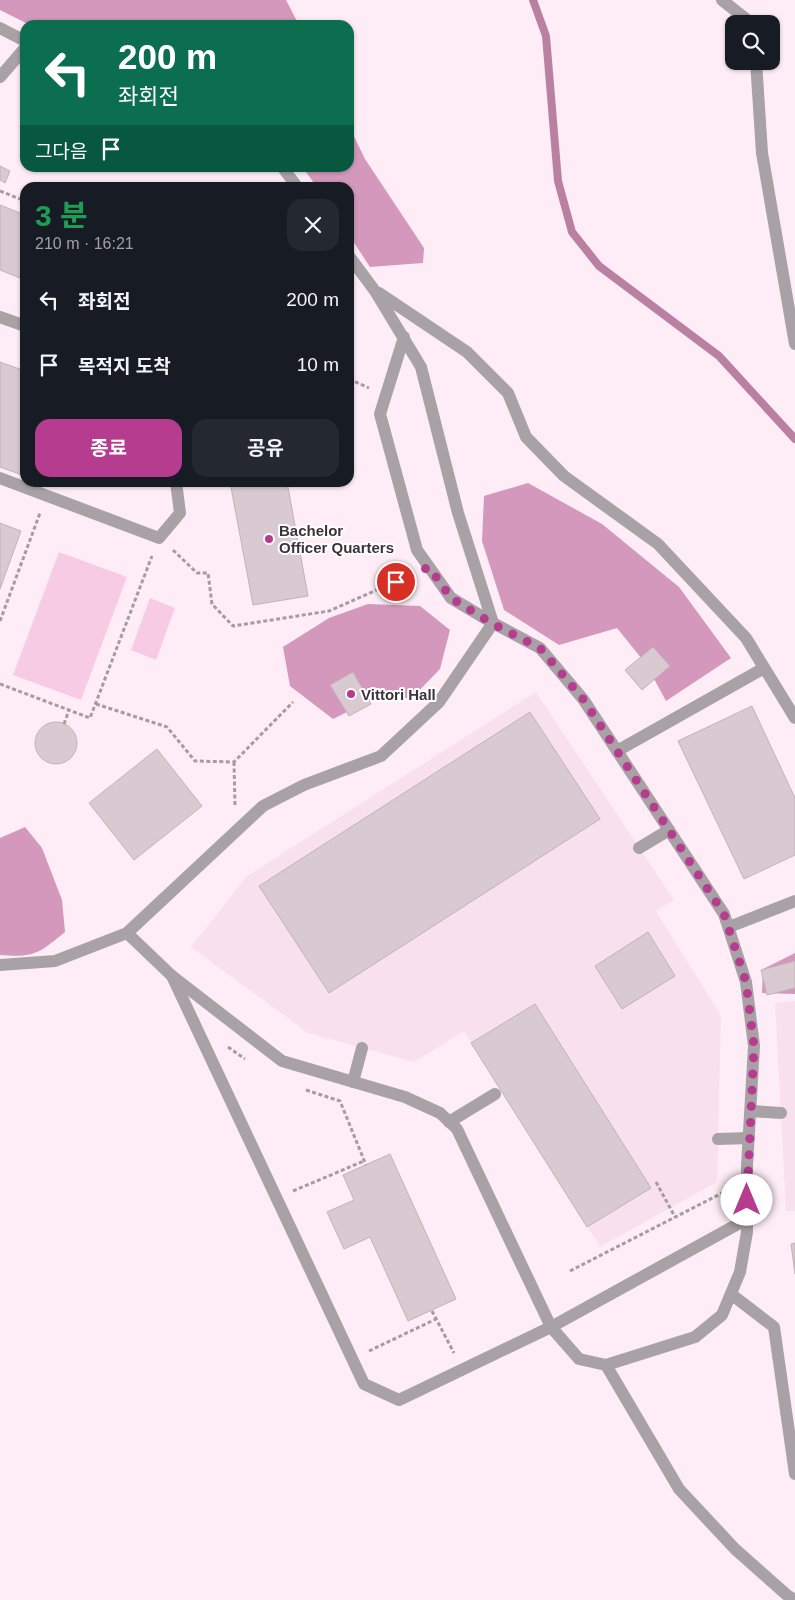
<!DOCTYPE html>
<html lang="ko">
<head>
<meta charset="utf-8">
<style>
	:root { --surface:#171b24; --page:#242831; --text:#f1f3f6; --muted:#9ea1a6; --accent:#b63c8f }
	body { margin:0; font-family:Helvetica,"Noto Sans KR",sans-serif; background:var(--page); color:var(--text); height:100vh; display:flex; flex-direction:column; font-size:19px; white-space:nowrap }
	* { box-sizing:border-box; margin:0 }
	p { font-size:16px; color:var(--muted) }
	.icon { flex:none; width:28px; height:28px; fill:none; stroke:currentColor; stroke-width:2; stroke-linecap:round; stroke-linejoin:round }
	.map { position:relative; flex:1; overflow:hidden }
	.details { position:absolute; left:20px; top:182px; width:334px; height:305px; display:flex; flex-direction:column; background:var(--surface); border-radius:15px; box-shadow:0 1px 4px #0004 }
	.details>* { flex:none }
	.hud { position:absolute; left:20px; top:20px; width:334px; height:152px; border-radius:15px; box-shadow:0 1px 4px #0004; background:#0b6e4f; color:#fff; overflow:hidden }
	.tools { position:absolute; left:725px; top:15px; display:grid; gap:10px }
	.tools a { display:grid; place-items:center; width:55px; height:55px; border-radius:10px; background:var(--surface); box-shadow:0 1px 4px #0004; font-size:25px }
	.pin { position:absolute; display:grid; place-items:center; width:42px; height:42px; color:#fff; margin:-21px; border:2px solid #fff; border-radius:50%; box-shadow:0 1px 5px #0007 }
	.me { position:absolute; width:55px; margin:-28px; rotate:0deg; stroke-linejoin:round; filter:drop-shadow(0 0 4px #0008) }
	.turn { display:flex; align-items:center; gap:18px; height:105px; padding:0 15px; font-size:22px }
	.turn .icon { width:65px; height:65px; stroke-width:2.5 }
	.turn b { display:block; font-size:35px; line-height:42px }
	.then { display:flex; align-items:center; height:48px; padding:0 15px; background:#0003; gap:10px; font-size:19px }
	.round { display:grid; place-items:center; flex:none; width:52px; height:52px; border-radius:15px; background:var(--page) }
	.headline { display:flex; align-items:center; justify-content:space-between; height:85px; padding:0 15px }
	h1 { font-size:30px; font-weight:700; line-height:38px; color:#1e9e55 }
	.primary-button { display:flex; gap:10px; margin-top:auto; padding:10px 15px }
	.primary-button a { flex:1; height:58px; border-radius:15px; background:var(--accent); color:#fff; font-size:20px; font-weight:700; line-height:58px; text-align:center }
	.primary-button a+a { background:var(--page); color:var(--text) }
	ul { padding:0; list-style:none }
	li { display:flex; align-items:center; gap:15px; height:65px; padding:0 15px }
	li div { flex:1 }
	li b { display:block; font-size:19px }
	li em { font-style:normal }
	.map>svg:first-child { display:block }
</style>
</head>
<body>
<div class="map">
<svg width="795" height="1600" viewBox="0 0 795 1600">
	<rect width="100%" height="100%" fill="#feedf6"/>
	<path fill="#f8e0ee" d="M536 692 674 900 656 911 721 1016 717 1182 600 1247 464 1031 414 1062 308 1033 191 947 247 876Z
		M795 1001V1211H786L775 1003Z"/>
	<path fill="#f8cbe5" d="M59 552 127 577 81 700 13 675Z
		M150 598 175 608 156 660 131 650Z"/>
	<path fill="#d398bb" d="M0 0H286L299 25 28 24 0 10Z
		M349 126 365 159 424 248 423 263 370 267 349 235V188L317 187 303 168H349Z
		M528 483 602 524 679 587 731 658 666 701 646 664 617 628 559 645 504 610 482 541 484 496Z
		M368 604 420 606 450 630 440 669 412 698H375L333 719 290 686 283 647 329 618Z
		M25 827 42 848 62 900 65 932C39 953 35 958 0 955V838Z
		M795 953V994L762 993 763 969Z"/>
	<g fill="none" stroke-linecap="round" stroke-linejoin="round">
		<path stroke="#b980a2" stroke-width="8" d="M533 0 546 36 558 181 572 232 599 266 719 356 795 439"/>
	</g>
	<path fill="#d9cad2" stroke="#c1b2ba" d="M0 166 10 171 5 183 0 180Z
		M0 205 25 215V280L0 270Z
		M0 362 25 371V476L0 467Z
		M230 482H287L308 596 253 605Z
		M0 523 21 531 0 589Z
		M653 647 670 666 642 690 625 670Z
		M353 672 371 704 349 716 330 685Z
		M752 706 795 798V855L744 879 678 741Z
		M530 712 600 819 329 993 259 886Z
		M35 743a21 21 0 1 1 42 0a21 21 0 1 1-42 0Z
		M157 749 202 806 134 860 89 803Z
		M648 932 675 976 622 1009 595 966Z
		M795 961V988L767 995 761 970Z
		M535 1004 651 1188 587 1227 471 1043Z
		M390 1154 456 1299 408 1321 370 1237 344 1249 327 1212 354 1200 343 1175Z
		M795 1243V1274L791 1244Z"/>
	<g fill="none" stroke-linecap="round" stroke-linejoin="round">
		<path stroke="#a79ba2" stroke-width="3" stroke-dasharray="4 2.5" stroke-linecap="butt" d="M0 191 25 201
			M349 379 369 388
			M173 550 197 573H208L212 604 233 626 329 611 413 574
			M0 621 40 513
			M0 684 90 718 152 556
			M96 704 167 727 195 761 234 762 293 702
			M64 724 69 710
			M234 762 235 806
			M228 1047 245 1059
			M306 1090 340 1101 366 1165
			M656 1182 675 1217
			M293 1191 364 1161
			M570 1271 728 1190
			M432 1311 454 1353
			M369 1351 436 1319"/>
		<path stroke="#a8a1a5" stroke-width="12" d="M0 317 25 326
			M0 478 159 538 180 513 176 482
			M617 751 764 668
			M639 848 669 830
			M729 927 795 901
			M172 976 364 1384 399 1400 551 1327 747 1219
			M353 1082 362 1048
			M751 1111 781 1113
			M449 1122 495 1094
			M718 1139 749 1138
			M731 1294 774 1327 795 1474"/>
		<path stroke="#a8a1a5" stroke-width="12" d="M722 0 746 19 747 24
			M0 28 25 41
			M756 61 762 153 795 344
			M0 77 25 48
			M283 168 298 188
			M379 293 467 352 508 393 526 437 564 476 658 544 746 638 795 718
			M127 933 172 976 282 1061 405 1097 440 1113 457 1129 551 1327 579 1359 606 1365 695 1337 722 1315 740 1272 747 1232V1166L754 1046 746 982 724 914 583 699 540 648 493 623 451 598 417 550 380 414 404 337
			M0 965 55 961 127 933 263 806 304 785 381 756 439 702 493 623 458 513 421 367 375 291 349 256
			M606 1365 679 1489 735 1549 788 1596 795 1600"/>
	</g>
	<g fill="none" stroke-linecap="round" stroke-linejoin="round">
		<path stroke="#b63c8f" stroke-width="9" stroke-dasharray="0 16.2" d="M396 582 429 567 451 598 493 624 540 648 583 699 724 914 746 982 754 1046 747 1200"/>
	</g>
	<g fill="#b63c8f" stroke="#fff" stroke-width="2">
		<circle cx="269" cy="539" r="5"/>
		<circle cx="351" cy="694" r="5"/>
	</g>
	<g text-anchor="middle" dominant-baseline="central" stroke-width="4" stroke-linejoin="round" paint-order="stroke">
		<g font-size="15" font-weight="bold" fill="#3a3438" stroke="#fff" text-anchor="start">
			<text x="279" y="530">Bachelor<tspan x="279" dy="17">Officer Quarters</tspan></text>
			<text x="361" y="694">Vittori Hall</text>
		</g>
	</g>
</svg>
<div class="tools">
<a><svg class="icon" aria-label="search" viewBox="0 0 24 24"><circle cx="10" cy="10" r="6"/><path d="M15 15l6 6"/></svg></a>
</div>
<div class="pin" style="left:396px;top:582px;background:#d93025"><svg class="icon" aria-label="arrive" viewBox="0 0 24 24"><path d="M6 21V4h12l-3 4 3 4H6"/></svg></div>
<svg class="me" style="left:747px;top:1200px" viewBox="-20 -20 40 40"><circle r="19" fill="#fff"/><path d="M0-13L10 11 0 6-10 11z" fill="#b63c8f"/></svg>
<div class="hud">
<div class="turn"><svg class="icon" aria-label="left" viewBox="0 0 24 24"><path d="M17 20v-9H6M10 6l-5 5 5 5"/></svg><div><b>200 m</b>좌회전</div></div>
<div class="then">그다음<svg class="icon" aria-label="arrive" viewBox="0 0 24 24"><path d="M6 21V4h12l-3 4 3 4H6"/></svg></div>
</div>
<section class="details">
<div class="headline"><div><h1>3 분</h1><p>210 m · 16:21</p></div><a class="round"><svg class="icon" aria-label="close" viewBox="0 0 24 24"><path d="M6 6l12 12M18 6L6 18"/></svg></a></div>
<ul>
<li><svg class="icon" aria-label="left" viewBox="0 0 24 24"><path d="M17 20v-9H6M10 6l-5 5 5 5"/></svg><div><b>좌회전</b></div><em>200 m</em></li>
<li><svg class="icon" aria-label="arrive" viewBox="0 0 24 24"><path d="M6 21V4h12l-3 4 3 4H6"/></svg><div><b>목적지 도착</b></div><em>10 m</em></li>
</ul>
<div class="primary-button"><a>종료</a><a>공유</a></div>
</section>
</div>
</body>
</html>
